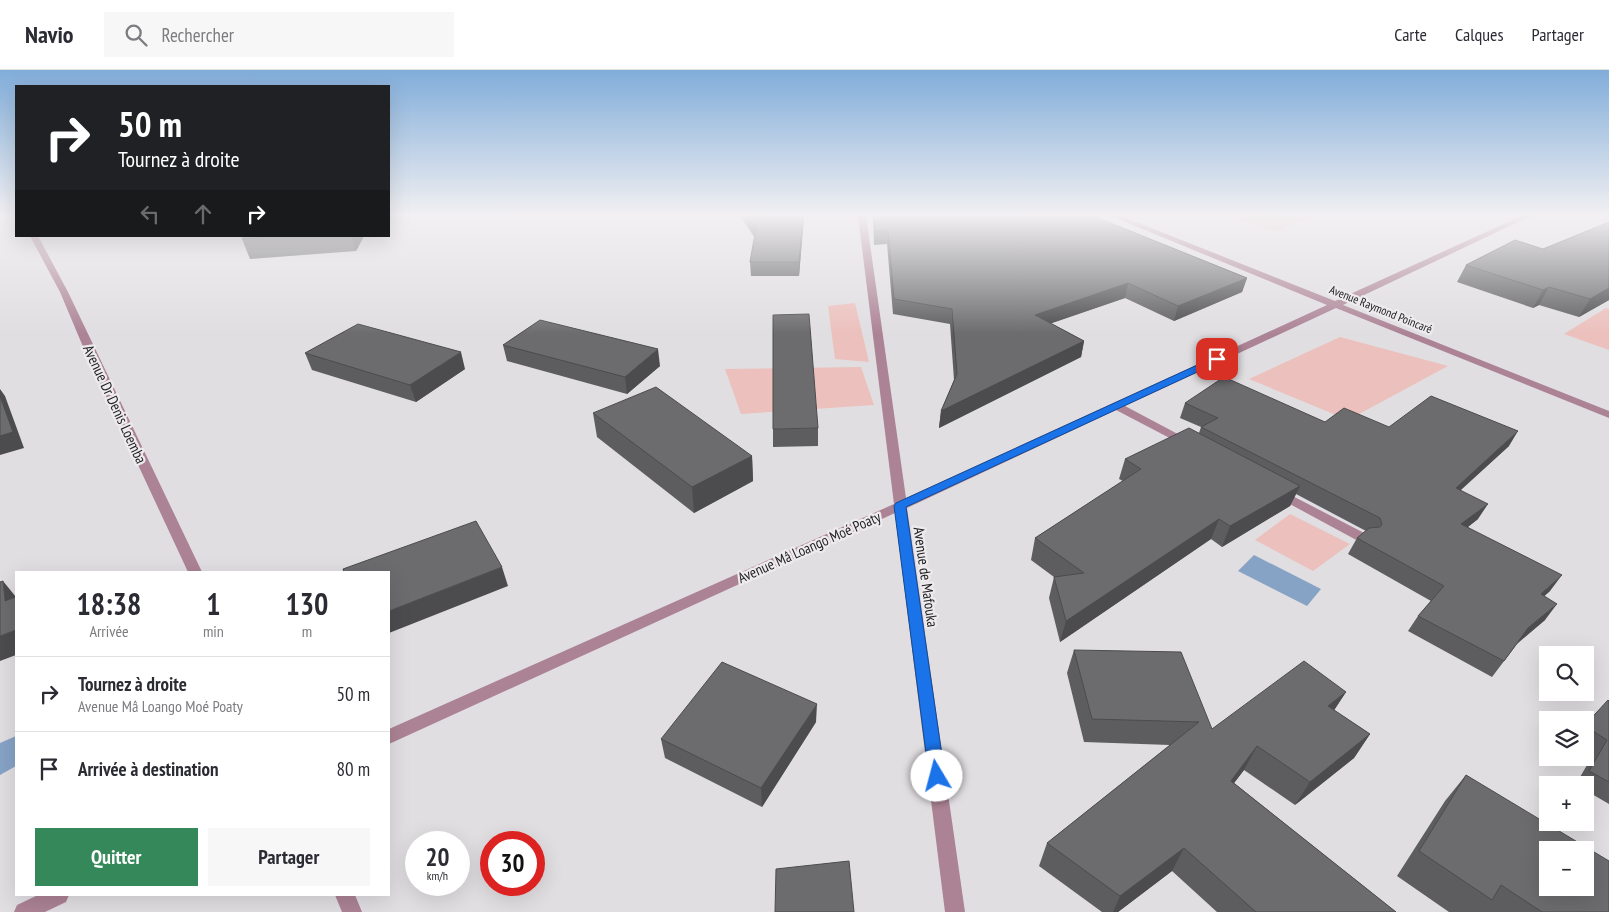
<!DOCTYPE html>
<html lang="fr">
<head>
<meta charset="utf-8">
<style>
	:root { --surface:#fff; --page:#f7f7f7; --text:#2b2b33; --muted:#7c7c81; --line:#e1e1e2; --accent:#34885a }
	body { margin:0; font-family:"PT Sans Narrow",sans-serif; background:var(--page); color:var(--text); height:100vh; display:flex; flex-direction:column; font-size:19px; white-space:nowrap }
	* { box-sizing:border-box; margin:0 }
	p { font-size:16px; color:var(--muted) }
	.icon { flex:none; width:28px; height:28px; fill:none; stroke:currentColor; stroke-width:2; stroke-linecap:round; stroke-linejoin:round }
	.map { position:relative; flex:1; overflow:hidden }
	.sheet { position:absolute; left:15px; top:501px; width:375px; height:325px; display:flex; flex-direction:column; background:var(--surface); border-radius:0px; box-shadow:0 5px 20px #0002 }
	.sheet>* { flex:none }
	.hud { position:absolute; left:15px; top:15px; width:375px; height:152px; border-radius:0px; box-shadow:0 5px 20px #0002; background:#202124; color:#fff; overflow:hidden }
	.tools { position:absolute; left:1539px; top:576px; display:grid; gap:10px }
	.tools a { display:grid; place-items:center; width:55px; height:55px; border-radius:0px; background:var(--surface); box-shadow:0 5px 20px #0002; font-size:25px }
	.speed { position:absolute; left:405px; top:761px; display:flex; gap:10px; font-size:25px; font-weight:700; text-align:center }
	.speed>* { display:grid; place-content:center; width:65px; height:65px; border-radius:50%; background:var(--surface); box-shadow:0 5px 20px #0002; line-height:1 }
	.speed small { font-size:12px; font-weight:400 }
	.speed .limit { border:8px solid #d22; background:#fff; color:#111 }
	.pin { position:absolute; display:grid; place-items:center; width:42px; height:42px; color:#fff; margin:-21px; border-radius:10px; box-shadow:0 2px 8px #0006 }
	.me { position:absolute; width:55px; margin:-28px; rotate:352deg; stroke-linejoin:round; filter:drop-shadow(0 0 4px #0008) }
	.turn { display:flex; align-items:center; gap:18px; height:105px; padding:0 20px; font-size:22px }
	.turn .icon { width:65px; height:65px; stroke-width:2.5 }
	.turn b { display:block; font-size:35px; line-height:42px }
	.lanes { display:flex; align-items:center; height:48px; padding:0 20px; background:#0003; justify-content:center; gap:25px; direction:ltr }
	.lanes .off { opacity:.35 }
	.eta { display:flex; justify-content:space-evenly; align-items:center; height:85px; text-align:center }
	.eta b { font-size:30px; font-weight:700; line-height:35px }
	.action { display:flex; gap:10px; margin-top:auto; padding:10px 20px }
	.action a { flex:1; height:58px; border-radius:0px; background:var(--accent); color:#fff; font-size:20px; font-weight:700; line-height:58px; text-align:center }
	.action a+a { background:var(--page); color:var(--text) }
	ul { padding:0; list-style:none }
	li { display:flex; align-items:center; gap:15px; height:75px; padding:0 20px; border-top:1px solid var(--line) }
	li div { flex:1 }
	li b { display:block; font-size:19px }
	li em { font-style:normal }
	header { display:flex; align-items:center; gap:30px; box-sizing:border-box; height:70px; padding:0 25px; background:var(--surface); border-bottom:1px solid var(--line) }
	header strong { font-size:24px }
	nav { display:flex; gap:28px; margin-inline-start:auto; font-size:18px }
	.search { width:350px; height:45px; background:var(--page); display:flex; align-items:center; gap:12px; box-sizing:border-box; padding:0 18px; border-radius:0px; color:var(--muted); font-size:19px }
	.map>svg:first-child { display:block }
</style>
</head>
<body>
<header>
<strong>Navio</strong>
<div class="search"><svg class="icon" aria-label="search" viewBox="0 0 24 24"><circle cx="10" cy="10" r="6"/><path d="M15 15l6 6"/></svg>Rechercher</div>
<nav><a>Carte</a><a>Calques</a><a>Partager</a></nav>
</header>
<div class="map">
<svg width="1609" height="842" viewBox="0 0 1609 842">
	<rect width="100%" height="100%" fill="#e1dee1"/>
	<path fill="#ecc0bc" d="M1246 146H1313L1275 162 1237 149Z
		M855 233 869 292 835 289 828 236Z
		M1606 238 1609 239V280L1564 264Z
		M1340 267 1448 296 1348 350 1249 309Z
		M861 297 874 335 741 344 725 299Z
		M1290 444 1350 474 1313 501 1255 470Z"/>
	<path fill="#86a2c5" d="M1254 485 1321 519 1307 536 1238 501Z
		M16 666V696L0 705V673Z"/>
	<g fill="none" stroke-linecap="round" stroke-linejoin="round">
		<path fill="#ac8394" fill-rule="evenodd" d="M858 146H866L906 428 1327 235 1111 146H1121L1335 231 1521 146H1531L1343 235 1609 341V348L1336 238 1125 336 1191 371 1193 373 1191 375H1183L1116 340 907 438 965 842H945L895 443 389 674V659L894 434Z
			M30 166H38L68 222 202 502H188L84 279 60 222Z
			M1279 419 1370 466 1372 469 1370 472H1360L1275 426 1273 423 1275 420Z
			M38 825H69L66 832 45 842H14L17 835Z
			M335 825H355L362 842H342Z"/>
	</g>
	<path fill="#5d5d5f" d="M740 146H804L799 206H751L750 192 755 168Z
		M873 146H1093L1247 208 1242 222 1174 251 1125 228 1051 253 1084 271 1081 287 939 358 941 341 954 310 950 254 893 244 887 174 874 175Z
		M1609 152V230L1579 247 1539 235 1533 238 1457 212 1466 195 1543 179Z
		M244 166H364L356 181 250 189 242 169Z
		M503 275 660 296 627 324 507 291Z
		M305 283 465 299 416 332 312 300Z
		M1185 333 1325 352 1389 357 1509 376 1461 420 1478 449 1468 457 1550 521 1544 526 1545 550 1517 574 1492 607 1408 561 1418 546 1431 531 1348 484 1357 468 1366 461 1296 424 1290 436 1222 477 1211 469 1060 572 1049 528 1054 507 1031 490 1035 468 1123 411 1119 409 1125 389 1199 363 1201 357 1180 348Z
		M593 343 752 386 753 411 694 443 597 367Z
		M818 358V376L773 377V359Z
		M1074 580 1212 659 1346 622 1334 640 1370 664 1354 688 1295 735 1244 700 1234 713 1396 842H1217L1172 801 1118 842H1102L1039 796 1047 773 1170 675 1084 672 1067 603Z
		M1609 631V734L1585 720V715H1577L1576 714 1594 683 1585 677V655Z
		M816 652 762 737 665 688 661 669Z
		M1466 705 1609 842H1449L1397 806 1445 731Z"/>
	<path fill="#4c4c4e" d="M389 146H392L389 153Z
		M803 146H804L799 206V192Z
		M351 166H364L356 181Z
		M1247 208 1242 222 1174 251 1178 236Z
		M1128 213 1125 228 1032 260 1035 245Z
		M1549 217 1539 235 1533 238 1543 220Z
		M1609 218V230L1579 247 1590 229Z
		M1084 271 1081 287 939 358 941 341Z
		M658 279 660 296 627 324 625 307Z
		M461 282 465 299 416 332 410 315Z
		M0 319 5 326 24 378 0 385Z
		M1518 361 1509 376 1446 433 1456 418Z
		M752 386 753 411 694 443 692 417Z
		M1300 416 1290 436 1222 477 1230 456Z
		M1488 434 1478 449 1452 469 1461 454Z
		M1219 449 1211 469 1060 572 1066 551Z
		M502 497 508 516 389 563V541Z
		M1562 505 1550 521 1529 540 1541 524Z
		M3 511 16 527 5 531Z
		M1557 534 1545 550 1516 574 1528 558Z
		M16 560V585L0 591V566Z
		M1346 622 1331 645 1328 636Z
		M817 634 816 652 762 737 761 718Z
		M1370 664 1354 688 1295 735 1310 712Z
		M1257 676 1244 700 1218 734 1231 711Z
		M1184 778 1172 801 1118 842H1113L1120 826Z"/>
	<path fill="#6c6c6f" stroke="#4c4c4e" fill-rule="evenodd" d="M748 146H803L799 192H750L756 158Z
		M874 146H1093L1247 208 1178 236 1128 213 1035 245 1084 271 941 341 957 304 952 239 894 229 888 160 875 161Z
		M1609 152V218L1590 229 1549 217 1543 220 1466 195 1515 170 1543 179Z
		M244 166H276L242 169Z
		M809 244 818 358 773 359V245Z
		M540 250 658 279 625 307 503 275Z
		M358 254 461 282 410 315 305 283Z
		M1224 307 1325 352 1344 338 1389 357 1431 326 1518 361 1456 418 1488 434 1461 454 1562 505 1541 524 1557 534 1528 558 1504 591 1418 546 1444 516 1357 468 1369 458 1380 457 1382 454 1380 448 1201 357 1218 348 1185 333Z
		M656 317 752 386 692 417 593 343Z
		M0 326 13 362 0 366Z
		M1189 358 1300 416 1230 456 1219 449 1066 551 1054 507 1084 503 1035 468 1141 399 1125 389Z
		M476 451 502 497 389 541V502H344L343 499Z
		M3 511 5 531 16 527V560L0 566V512Z
		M1074 580 1181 582 1212 659 1304 591 1346 622 1328 636 1370 664 1310 712 1257 676 1231 711 1396 842H1256L1184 778 1120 826 1047 773 1199 652 1092 649Z
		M722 592 817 634 761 718 661 669Z
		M1608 630 1609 631V712L1589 701 1607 670 1585 656V655Z
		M1466 705 1609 791V842H1542L1501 815 1492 830 1419 781ZM1548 780H1585V818H1548Z
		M849 791 854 842H775L776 799Z"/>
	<linearGradient id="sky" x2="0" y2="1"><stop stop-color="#81adda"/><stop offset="0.55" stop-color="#f2f0f2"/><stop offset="1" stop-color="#f2f0f2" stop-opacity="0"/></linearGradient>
	<rect width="1609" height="264" fill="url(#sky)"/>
	<path fill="#1a73e8" stroke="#114b97" d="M1217 286 1221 287V291L906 437 945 706 942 711 937 714 931 711 929 706 894 436 896 433Z"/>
	<g text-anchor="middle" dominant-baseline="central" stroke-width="4.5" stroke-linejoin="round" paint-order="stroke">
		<g font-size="12" fill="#232223" stroke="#eeebef">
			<text transform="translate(1381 239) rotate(22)">Avenue Raymond Poincaré</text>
		</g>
		<g font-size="15" fill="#232223" stroke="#eeebef">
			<text transform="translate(115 334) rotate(65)">Avenue Dr Denis Loemba</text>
			<text transform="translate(809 477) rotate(-24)">Avenue Mâ Loango Moé Poaty</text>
			<text transform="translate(926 507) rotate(82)">Avenue de Mafouka</text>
		</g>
	</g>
</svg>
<div class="tools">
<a><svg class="icon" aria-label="search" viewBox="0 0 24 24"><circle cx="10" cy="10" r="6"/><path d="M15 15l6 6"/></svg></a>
<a><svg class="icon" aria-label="layers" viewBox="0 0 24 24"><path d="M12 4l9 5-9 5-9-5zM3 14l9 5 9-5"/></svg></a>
<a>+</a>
<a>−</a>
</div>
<div class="speed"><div>20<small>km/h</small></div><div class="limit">30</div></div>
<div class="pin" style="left:1217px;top:289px;background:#d93025"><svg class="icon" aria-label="arrive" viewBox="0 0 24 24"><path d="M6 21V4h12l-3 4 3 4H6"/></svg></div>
<svg class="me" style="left:937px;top:706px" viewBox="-20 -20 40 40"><circle r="19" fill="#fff"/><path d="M0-13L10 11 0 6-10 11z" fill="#1a73e8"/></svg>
<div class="hud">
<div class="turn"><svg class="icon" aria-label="right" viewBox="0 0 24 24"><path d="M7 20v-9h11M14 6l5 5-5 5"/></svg><div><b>50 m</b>Tournez à droite</div></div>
<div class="lanes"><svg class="icon off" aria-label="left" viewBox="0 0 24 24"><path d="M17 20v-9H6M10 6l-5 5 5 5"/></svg><svg class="icon off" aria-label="ahead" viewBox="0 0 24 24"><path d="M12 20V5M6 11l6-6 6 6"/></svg><svg class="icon" aria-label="right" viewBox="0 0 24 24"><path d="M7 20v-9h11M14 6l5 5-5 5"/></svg></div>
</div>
<section class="sheet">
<div class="eta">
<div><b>18:38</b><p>Arrivée</p></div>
<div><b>1</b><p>min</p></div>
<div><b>130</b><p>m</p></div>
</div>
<ul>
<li><svg class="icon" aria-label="right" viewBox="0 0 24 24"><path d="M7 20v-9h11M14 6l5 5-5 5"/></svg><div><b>Tournez à droite</b><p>Avenue Mâ Loango Moé Poaty</p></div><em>50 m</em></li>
<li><svg class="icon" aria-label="arrive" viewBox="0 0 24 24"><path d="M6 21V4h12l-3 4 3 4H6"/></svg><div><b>Arrivée à destination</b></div><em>80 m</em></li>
</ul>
<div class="action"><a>Quitter</a><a>Partager</a></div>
</section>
</div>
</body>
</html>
